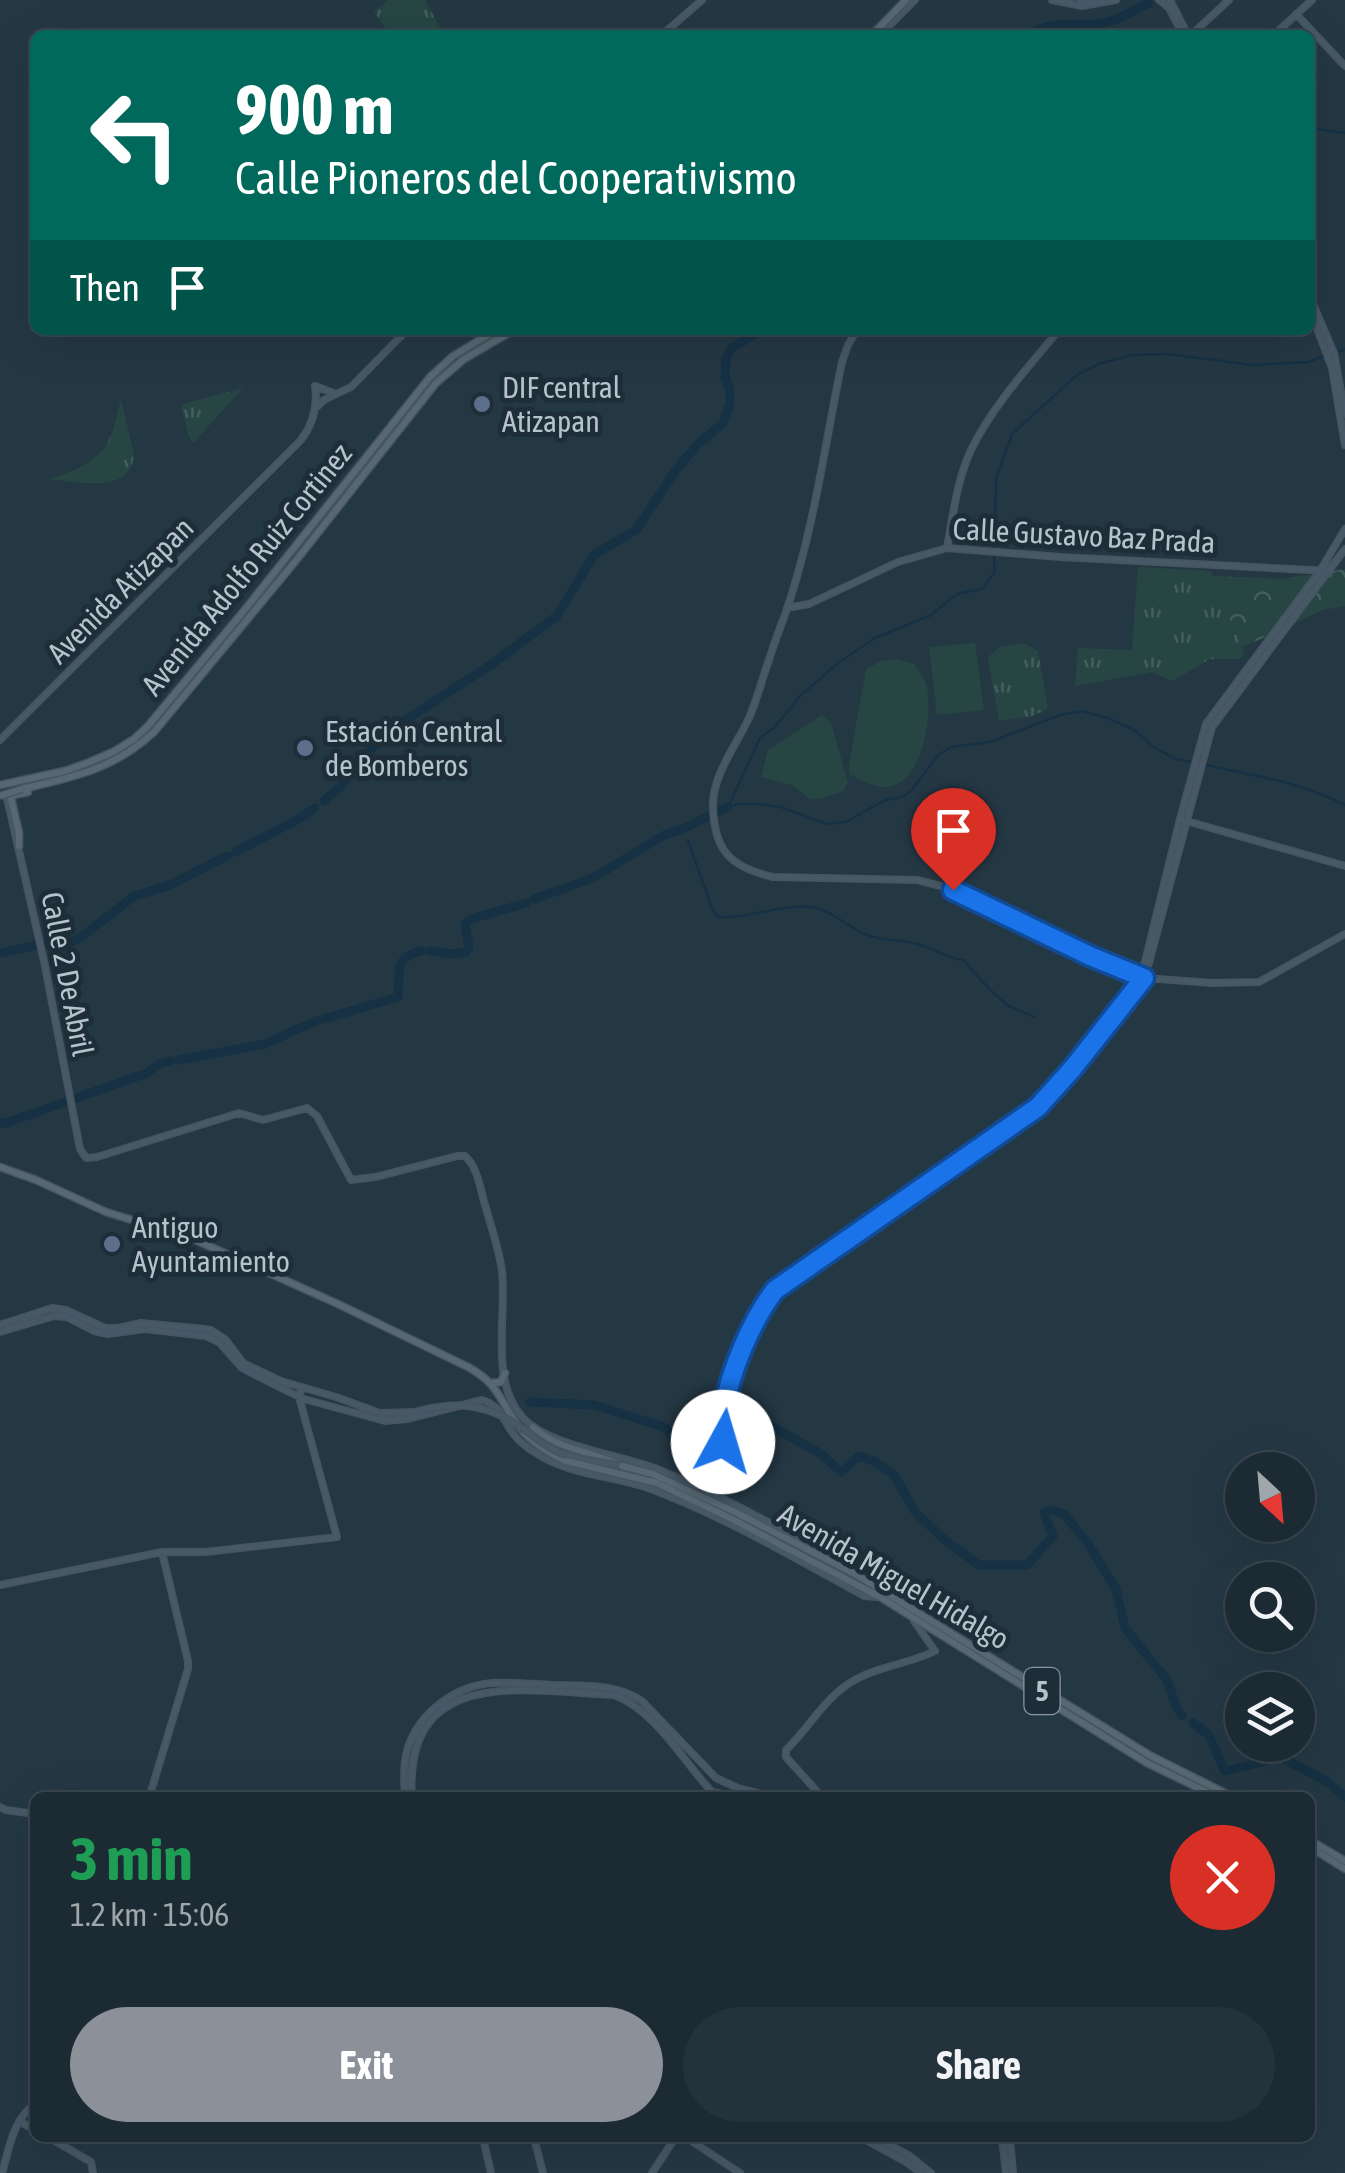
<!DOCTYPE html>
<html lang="en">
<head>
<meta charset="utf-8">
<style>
	:root { --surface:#1b2a33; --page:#24323b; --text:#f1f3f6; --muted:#a0a7ac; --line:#39464e; --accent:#8c9099 }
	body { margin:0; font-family:"Asap Condensed",sans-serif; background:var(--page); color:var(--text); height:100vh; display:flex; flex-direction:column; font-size:38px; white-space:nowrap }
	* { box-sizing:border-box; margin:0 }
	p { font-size:32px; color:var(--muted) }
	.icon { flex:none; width:55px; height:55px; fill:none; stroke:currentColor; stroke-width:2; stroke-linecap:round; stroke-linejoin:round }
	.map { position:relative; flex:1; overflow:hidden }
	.side { position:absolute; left:30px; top:1792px; width:1285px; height:350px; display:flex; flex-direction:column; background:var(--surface); border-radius:15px; box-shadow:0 10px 40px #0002,0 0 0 2px var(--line) }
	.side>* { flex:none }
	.guide { position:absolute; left:30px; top:30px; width:1285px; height:305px; border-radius:15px; box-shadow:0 10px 40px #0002,0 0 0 2px var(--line); background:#00695c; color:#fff; overflow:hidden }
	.needle { width:65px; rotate:154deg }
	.fabs { position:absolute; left:1225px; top:1452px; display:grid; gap:20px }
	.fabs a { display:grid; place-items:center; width:90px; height:90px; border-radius:50%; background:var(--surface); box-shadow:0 10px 40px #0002,0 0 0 2px var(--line); font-size:50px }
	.pin { position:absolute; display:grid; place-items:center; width:85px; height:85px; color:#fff; margin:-102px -42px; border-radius:50% 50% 50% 0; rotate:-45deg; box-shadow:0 0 10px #0007 }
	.pin .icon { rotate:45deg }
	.me { position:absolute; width:110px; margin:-55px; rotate:6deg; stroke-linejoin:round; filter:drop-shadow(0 0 8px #0008) }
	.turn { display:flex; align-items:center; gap:35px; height:210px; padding:0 40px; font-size:45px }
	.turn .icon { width:130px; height:130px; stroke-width:2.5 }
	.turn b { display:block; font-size:70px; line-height:85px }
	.then { display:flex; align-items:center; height:95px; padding:0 40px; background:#0003; gap:20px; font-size:38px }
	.round { display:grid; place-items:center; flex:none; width:105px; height:105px; border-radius:52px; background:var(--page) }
	.head { display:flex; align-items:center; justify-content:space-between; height:170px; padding:0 40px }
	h1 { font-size:60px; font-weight:700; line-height:75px; color:#1e9e55 }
	.cta { display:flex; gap:20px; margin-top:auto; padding:20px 40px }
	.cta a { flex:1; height:115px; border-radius:60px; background:var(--accent); color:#fff; font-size:40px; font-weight:700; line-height:115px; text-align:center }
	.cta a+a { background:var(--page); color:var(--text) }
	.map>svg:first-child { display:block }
</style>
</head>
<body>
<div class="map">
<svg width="1345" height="2173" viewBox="0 0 1345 2173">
	<defs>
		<pattern id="forest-crowns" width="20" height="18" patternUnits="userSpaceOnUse" patternTransform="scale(2.5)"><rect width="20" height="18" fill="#264543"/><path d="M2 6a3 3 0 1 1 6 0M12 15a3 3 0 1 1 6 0" fill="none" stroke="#435e5d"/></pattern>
		<pattern id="park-tufts" width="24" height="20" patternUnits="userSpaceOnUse" patternTransform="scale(2.5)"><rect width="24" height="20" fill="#264543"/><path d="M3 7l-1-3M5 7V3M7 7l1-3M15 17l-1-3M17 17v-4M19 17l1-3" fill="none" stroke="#435e5d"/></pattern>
	</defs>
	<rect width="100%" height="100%" fill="#243844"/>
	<path fill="url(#forest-crowns)" d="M1345 569V606L1323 610 1241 648 1213 576 1283 579Z"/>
	<path fill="url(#park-tufts)" d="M388 0H425L444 35H391L374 12Z
		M243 388 193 443 188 434 181 405Z
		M121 399 134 455C130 496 77 481 48 479 67 475 93 464 105 447 114 434 117 414 121 399Z
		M1138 567 1211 571 1244 654 1239 659H1210L1172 681 1152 672 1075 686 1078 648 1132 650Z
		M1024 643 1038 651 1048 709 1032 716 999 721 988 657 1000 647Z"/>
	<path fill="#264543" d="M975 643 984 710 937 715 929 647Z
		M897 659 914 664C918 670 925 678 926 684 934 713 923 785 886 787 874 788 860 779 849 774V764L866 669 881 661Z
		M822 715 831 723 848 783 843 791 820 799H810L792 785 761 777 768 750Z"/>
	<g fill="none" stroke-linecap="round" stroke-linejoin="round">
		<path stroke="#163144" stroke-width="2.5" d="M1310 128 1345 133
			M1338 352 1345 349
			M1206 765C1252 775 1303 783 1345 805
			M728 807 760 738 775 727 800 696 838 663 875 638 931 615 957 594 982 589 994 573 996 479 1012 434 1078 374 1101 363 1133 355 1168 354 1253 365 1308 362 1324 356
			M729 807 738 804H757L781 807 826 824 846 822 885 800 902 797 912 790 937 756 951 747 990 742 1060 715 1082 711 1110 719 1136 731 1153 747 1176 759 1191 762
			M680 830 683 834
			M688 841 713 911 718 917C749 919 780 904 811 907 828 909 845 924 860 932 879 942 900 938 921 945 934 949 952 960 964 960 976 975 989 990 1004 1002 1011 1009 1024 1012 1034 1017"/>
		<path stroke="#163144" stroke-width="9" d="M1029 35C1053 17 1083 30 1111 21 1124 17 1136 9 1149 3
			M324 801 339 788 358 762 398 725 489 666 557 616 594 555 637 529 675 471 698 444 723 423 730 403V390L725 378 726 358 733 347 762 330
			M235 852 299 819 315 808
			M534 899 593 878 664 835 680 830 728 807
			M44 945 71 942 80 938 134 896 170 885 227 856
			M430 951 453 954 466 952 469 947 465 925 470 919 527 903
			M0 953 38 945
			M179 1060 265 1044 313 1022 398 997C401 974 392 957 422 951
			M0 1122 3 1124 147 1073 159 1064 171 1061
			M530 1402 594 1405 664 1427 684 1447 701 1445 737 1423 768 1424 821 1454 841 1472 859 1456 874 1461 894 1475 916 1513 947 1542 979 1565H1027L1053 1536 1044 1513 1050 1510 1064 1514 1087 1542 1116 1589 1125 1628 1167 1680 1176 1706 1182 1716
			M1193 1723 1208 1734 1225 1771 1262 1762 1277 1755 1326 1781 1345 1797"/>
		<defs>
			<path id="secondary" d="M1052 0 1082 6 1116 0
				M1080 0H1093
				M1159 0 1169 8 1183 35
				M1170 0 1188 35
				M1296 14 1345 66
				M662 35 702 0
				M880 35 915 0
				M1191 35 1229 0
				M1274 35 1312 0
				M1310 297 1334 353 1345 414
				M1310 310 1332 368 1345 445
				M857 330 848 345 842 362C825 444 814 529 787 609 781 626 774 643 769 660 762 679 757 700 749 718 737 744 714 773 713 803 713 849 729 867 773 877L917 880 941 886 1090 957 1144 978 1213 983 1259 982 1345 934
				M318 406 324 400 351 387 407 330
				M947 548C953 515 957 480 971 450 991 408 1029 366 1059 330
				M787 608 809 604 898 562 947 548 1060 557 1330 571
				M0 740 301 440C313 424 318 406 315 386L336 394
				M7 798 44 961 80 1149 86 1158 97 1157 239 1113 263 1120 307 1108 317 1116 351 1180 375 1177 457 1156H465C478 1168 480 1188 485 1205 491 1226 499 1249 502 1271 507 1315 489 1382 523 1418 549 1446 621 1455 657 1469 722 1495 785 1532 847 1564L853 1572
				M1183 820 1345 866
				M0 1325 52 1308 66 1310 105 1328H118L141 1323 204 1329 211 1330 225 1339 243 1363 281 1381 336 1397 380 1413 415 1412
				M0 1332 54 1316 67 1317 94 1331 108 1334 145 1329 206 1336 219 1342 242 1368 283 1389 304 1399 385 1421 407 1419 482 1400C500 1405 502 1418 512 1432 521 1445 535 1453 548 1460 580 1476 618 1477 651 1489 725 1517 795 1558 864 1596L876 1597
				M709 1479 719 1497
				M703 1485C714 1473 723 1452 724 1435 724 1427 723 1419 724 1412 728 1376 753 1318 775 1290L1038 1107 1054 1091 1137 988 1149 963 1212 727 1345 549
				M700 1491C703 1475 712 1462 716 1446 720 1434 718 1420 720 1407 725 1368 751 1306 779 1279L1035 1101 1133 986 1145 962 1180 819 1206 724 1320 571 1345 529
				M672 1498 686 1497
				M0 1585 162 1552H205L337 1537 299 1397 302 1387
				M914 1621 935 1651
				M149 1798 188 1669V1661L162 1552
				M405 1798C404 1782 403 1766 407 1751 416 1717 449 1690 484 1684 507 1681 531 1684 553 1685 584 1686 616 1683 642 1701L716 1778 738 1788 777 1798
				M412 1798C403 1664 526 1691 614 1695 655 1710 683 1761 712 1792L742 1798
				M823 1798 786 1757V1750C809 1728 825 1697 853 1681 878 1666 909 1664 935 1651
				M0 1807 6 1810 35 1814
				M19 2121 35 2130
				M50 2138 91 2162 93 2173
				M483 2138 491 2173
				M534 2138 543 2173
				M687 2138 740 2173
				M862 2138 906 2162 921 2173
				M877 2138 910 2156 931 2173
				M1002 2138 1006 2173
				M1010 2138 1013 2173
				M2 2173C9 2149 13 2119 35 2104
				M652 2173 675 2138"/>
			<path id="primary" d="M0 785 65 771 90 762 113 752 134 739 148 726 243 612 430 377 453 356 496 330
				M22 789C74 777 114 769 154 732L294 563 436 383 464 359 514 330
				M19 846V833L11 798 13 795 28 792
				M0 1167 36 1180 106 1212 191 1238 338 1304 468 1367C501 1385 499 1402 520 1428 532 1443 549 1453 566 1461
				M492 1383 501 1382 505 1373
				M533 1427C563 1453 590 1449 621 1466
				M737 1513 855 1574 1151 1756 1235 1798
				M734 1520 880 1597 1147 1763 1219 1798
				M1310 1840 1345 1861
				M1310 1847 1345 1869"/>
		</defs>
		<use href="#secondary" stroke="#465560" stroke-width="8"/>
		<use href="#primary" stroke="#465560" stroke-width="9"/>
		<use href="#secondary" stroke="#475867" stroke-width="5"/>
		<use href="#primary" stroke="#576874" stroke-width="6"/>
		<defs>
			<path id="secondary-bridge" d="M415 1412C453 1401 487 1403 520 1427 533 1435 545 1447 560 1453 579 1460 602 1462 622 1466"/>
			<path id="primary-bridge" d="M872 35 906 0
				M0 796 22 789
				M566 1461 657 1483 734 1520
				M622 1466 653 1474 737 1513"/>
		</defs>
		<use href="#secondary-bridge" stroke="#465560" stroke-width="8" stroke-linecap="butt"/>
		<use href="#primary-bridge" stroke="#465560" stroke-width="9" stroke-linecap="butt"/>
		<use href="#secondary-bridge" stroke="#475867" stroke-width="5"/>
		<use href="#primary-bridge" stroke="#576874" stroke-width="6"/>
	</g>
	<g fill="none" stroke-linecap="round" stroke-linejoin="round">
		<defs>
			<path id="route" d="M723 1442C724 1431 723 1420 724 1409 730 1371 752 1320 775 1290L1038 1107 1073 1068 1144 978 1090 956 953 890"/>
		</defs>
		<use href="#route" stroke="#114b97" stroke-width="25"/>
		<use href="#route" stroke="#1a73e8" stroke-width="18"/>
	</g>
	<g fill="#5c6f8a" stroke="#1e2e39" stroke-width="4">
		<circle cx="482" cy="404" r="10"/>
		<circle cx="305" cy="748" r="10"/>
		<circle cx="112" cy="1244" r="10"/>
	</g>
	<g text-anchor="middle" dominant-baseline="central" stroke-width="10" stroke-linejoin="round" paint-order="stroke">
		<rect fill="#1e2e39" stroke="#8896a1" stroke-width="2.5" x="1024.5" y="1668" width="35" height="46" rx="8"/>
		<g font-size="28" font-weight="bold" fill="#b6c3cd">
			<text x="1042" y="1691">5</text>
		</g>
		<g font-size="30" fill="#b6c3cd" stroke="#1e2e39" text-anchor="start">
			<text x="502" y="387">DIF central<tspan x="502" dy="34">Atizapan</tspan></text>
			<text x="325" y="731">Estación Central<tspan x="325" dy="34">de Bomberos</tspan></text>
			<text x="132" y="1227">Antiguo<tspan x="132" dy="34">Ayuntamiento</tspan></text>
		</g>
		<g font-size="30" fill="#b6c3cd" stroke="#1e2e39">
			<text transform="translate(1084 535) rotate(3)">Calle Gustavo Baz Prada</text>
			<text transform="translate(246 569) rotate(-51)">Avenida Adolfo Ruiz Cortinez</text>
			<text transform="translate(120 590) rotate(-45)">Avenida Atizapan</text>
			<text transform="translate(68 974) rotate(79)">Calle 2 De Abril</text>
			<text transform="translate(894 1576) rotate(30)">Avenida Miguel Hidalgo</text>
		</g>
	</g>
</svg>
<div class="fabs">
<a><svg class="needle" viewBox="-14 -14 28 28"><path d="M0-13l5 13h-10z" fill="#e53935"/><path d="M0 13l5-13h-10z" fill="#a0a7ac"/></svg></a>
<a><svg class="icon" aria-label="search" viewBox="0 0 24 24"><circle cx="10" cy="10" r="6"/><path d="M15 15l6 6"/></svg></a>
<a><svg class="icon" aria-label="layers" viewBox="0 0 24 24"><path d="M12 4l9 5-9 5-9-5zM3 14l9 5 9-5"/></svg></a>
</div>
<div class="pin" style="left:953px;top:890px;background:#d93025"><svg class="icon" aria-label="arrive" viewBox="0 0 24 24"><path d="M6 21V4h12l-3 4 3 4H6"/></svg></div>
<svg class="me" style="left:723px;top:1442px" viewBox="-20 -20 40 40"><circle r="19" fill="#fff"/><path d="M0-13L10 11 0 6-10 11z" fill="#1a73e8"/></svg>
<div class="guide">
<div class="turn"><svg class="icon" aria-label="left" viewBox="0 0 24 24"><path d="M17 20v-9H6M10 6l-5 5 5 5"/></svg><div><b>900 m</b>Calle Pioneros del Cooperativismo</div></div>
<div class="then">Then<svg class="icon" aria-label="arrive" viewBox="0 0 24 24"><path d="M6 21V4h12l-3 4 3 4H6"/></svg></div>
</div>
<section class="side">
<div class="head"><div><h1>3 min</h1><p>1.2 km · 15:06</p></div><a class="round" style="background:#d93025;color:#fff"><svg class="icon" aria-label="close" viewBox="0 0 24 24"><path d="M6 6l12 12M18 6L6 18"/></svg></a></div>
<div class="cta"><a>Exit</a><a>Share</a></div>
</section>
</div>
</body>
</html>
